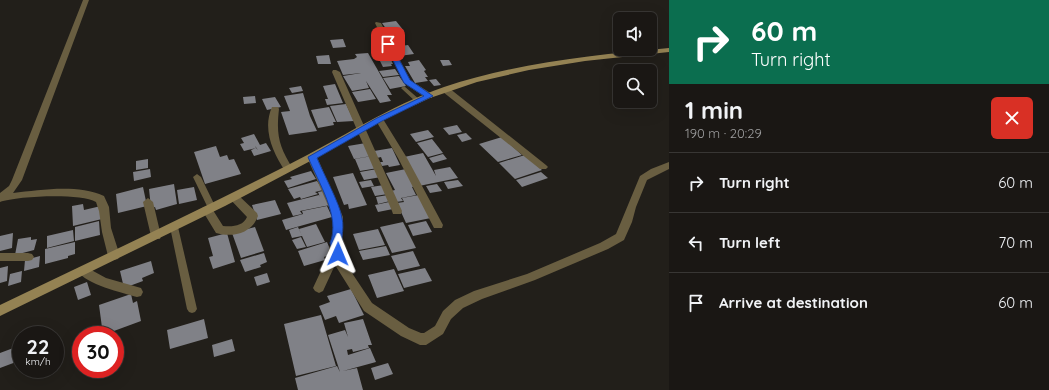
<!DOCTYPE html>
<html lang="en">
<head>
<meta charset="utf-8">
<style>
	:root { --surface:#1a1714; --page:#272422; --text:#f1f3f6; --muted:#9f9fa0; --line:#383634 }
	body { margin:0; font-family:Quicksand,sans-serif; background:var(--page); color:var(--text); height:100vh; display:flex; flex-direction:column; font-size:15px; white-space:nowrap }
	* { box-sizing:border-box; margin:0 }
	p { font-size:13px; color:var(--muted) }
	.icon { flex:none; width:22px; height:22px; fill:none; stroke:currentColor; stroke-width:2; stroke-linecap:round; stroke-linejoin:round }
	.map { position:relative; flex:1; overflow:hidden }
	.side { display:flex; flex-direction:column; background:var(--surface); width:380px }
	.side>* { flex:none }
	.banner { background:#0b6e4f; color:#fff; overflow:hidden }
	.fabs { position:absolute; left:613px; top:12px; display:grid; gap:8px }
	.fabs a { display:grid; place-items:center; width:44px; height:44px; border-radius:6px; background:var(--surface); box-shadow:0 4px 16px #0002,0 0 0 1px var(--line); font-size:20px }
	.speed { position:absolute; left:12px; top:326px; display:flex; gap:8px; font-size:20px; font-weight:700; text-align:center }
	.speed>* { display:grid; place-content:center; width:52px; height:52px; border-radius:50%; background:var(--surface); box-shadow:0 4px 16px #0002,0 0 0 1px var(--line); line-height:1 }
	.speed small { font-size:10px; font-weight:400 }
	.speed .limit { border:6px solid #d22; background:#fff; color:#111 }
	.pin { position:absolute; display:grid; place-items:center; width:34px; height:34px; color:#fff; margin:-17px; border-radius:8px; box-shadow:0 2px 6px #0006 }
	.me { position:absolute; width:44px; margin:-22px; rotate:1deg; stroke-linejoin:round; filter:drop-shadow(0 0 3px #0008) }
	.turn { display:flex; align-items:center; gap:14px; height:84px; padding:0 16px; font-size:18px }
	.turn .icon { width:52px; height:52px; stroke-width:2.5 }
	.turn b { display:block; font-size:28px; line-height:34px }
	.round { display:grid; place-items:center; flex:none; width:42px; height:42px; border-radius:6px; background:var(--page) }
	.summary { display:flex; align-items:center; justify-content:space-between; height:68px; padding:0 16px }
	h1 { font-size:24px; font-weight:700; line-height:30px }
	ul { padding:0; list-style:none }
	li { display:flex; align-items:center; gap:12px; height:60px; padding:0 16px; border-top:1px solid var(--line) }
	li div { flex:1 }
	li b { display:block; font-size:15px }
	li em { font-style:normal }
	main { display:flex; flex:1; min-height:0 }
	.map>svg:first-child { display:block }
</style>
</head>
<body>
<main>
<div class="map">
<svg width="669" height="390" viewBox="0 0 669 390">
	<rect width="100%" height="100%" fill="#221f1a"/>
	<path fill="#808187" d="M396 21 404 31 389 33 382 23Z
		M343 39 346 47 333 48 330 40Z
		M408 45 414 54 399 56 394 47Z
		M368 53 392 95H387L391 101 380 103 366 81 369 88 352 91 343 76 361 73 343 75 337 61 354 59 357 57 355 54Z
		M329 55 331 64H318L316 56Z
		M390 58 393 64H391L392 66 383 67 379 59Z
		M419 60 426 70 424 71 428 77H425L428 81 415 83 405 66H410L408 62Z
		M440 60H449L452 65 443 66Z
		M395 69 399 75 383 77 379 71Z
		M399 76 406 86 390 89 383 78Z
		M436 79 441 85 434 86 429 80Z
		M335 84 343 103 327 105 325 99H328L323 86Z
		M301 86 303 91 292 93 289 88Z
		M370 89 376 99 358 102 352 92Z
		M303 93 310 116 302 118 310 116 317 131 289 135 281 112 290 111 284 96Z
		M255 96 256 103 244 104 243 97Z
		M275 97 281 107 267 110 262 99Z
		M346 104 354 121 337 122 330 106Z
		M329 107 336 122H333L334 125 318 128 311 110Z
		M457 125 462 132 449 135 443 128Z
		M428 130 434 137 416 142 410 134Z
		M466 133 472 139 462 142 457 135Z
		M254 134 260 145 266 143 271 151 254 156 251 150 256 148 258 150 255 146 256 148 244 151 240 144 244 143 241 138Z
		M502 137 522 155 498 162 479 144Z
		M432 139 443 153 428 157 417 143Z
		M366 143 371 156 354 159 348 146Z
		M216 146 220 157 227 155 229 160 234 159 241 174 205 184 194 152Z
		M392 148 400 165 389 167 388 165 382 166 380 162H383L381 157 377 158 374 151Z
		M423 153 436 176 434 170 450 167 458 178 419 186 404 157Z
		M443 154 447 159 433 163 429 158Z
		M525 155 542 170 515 179 499 163Z
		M372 156 378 168 360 171 355 159Z
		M148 159V168L136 170V161Z
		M150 169 151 177 134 181 133 172Z
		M377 169 381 177 364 180 360 172Z
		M406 169 415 186 412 187 416 195 401 198 403 201 396 202 391 191 395 190 386 173Z
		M311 171 316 179 288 188 284 181 292 179 290 177Z
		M541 172 548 178 522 187 516 180Z
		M353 173 367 205 349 209 348 204 344 205 333 177Z
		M371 180 374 186 362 188 359 182Z
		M458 180 463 186 448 189 444 182Z
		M317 181 323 190 315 192 318 194 301 199 300 197 294 199 288 189Z
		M174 184 177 204 156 210 155 207 151 208 149 189Z
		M437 184 442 191 430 193 426 186Z
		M384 185 388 194 375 196 371 187Z
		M143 187 147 206 118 213 116 194Z
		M194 187 197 200 179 204 177 190Z
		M323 191 330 205 300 211 302 214 293 216 287 203 319 195 320 197 318 192Z
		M388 195 390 201 378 204 376 197Z
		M419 195 431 218 406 223 397 203 404 202 402 198Z
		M275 200 281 214 257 220 252 205Z
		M389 202 393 209 378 212 375 205Z
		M83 204 84 210 101 206 102 219 73 226 72 206Z
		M327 206 332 217 286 230 282 220 303 214 302 211Z
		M99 221 100 235 75 241V227Z
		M426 221 432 232 413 236 408 225Z
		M403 222 416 248 392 253 380 227Z
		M316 224 325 242 307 247 302 236 305 235 302 236 299 229Z
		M255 227 264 251 241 258 232 233Z
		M298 227 302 236 292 238 289 230Z
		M378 229 385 245 359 250 353 234Z
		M73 230 74 241 47 248V236Z
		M13 233 12 248 0 251V236Z
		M227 233 235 262 213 269 209 257 213 256 208 238Z
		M31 237V240L37 239 34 250 15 255 18 239Z
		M301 237 306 247 297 249 292 240Z
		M75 242V254L68 256V258L45 264V249Z
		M327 242 332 254 324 257 325 260 304 266 298 251Z
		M386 246 390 255 363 260 359 251Z
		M413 251 420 266 398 271 391 256Z
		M264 253 267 262 260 265 261 267 245 272 240 260Z
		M40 256 39 267 24 271 25 260Z
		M151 261 154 273 142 278 143 281 124 288 120 271Z
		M8 266 7 281 0 283V268Z
		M425 268 432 281 404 288 398 274Z
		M394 269 404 291 377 298 368 275Z
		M22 271 21 282 8 286 10 274Z
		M267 273 270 282 257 286 254 277Z
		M87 282 91 295 78 300 74 287Z
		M351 289 364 315 339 323 336 316 325 320 319 306 330 302 327 296Z
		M131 294 133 303 137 301 141 321 103 335 99 305Z
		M321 315 336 366 296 376 284 324Z
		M204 319 208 338 170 349 167 330Z
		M363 319 372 345H368L369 348 353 352 352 349 347 350 348 355 370 348 376 362 343 371 357 368 363 390H298L295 378 337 366 340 372 328 335 345 330 348 337 344 323Z
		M232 339 235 351 214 357 212 345Z
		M16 347V362L0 368V353Z
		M388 363 393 374 375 380 371 368Z"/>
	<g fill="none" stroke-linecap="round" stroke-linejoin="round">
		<path fill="#695e41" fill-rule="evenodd" d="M404 86 420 100V102H416L402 89 401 88Z
			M197 174 201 177 216 208 215 210H209L208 208 193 177Z
			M174 224 177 225 178 227 197 309 195 312 192 313 189 312 187 309 170 227 171 225Z"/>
		<path fill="#695e41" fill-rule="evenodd" d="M83 0H89L22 180 13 193C41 190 77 184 104 196L109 207 111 228 120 256 118 259 114 260 110 259 108 256 102 232 99 211 96 202C80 193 18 196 0 202V193L9 186 12 180Z
			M376 22 381 23 410 80 432 94V98H426L404 83 375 23Z
			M333 70H336L340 72 402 211 401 214H393L392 211 332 72Z
			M443 88H449L546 165 548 167 546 169H540L443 92Z
			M272 107H278L279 109C276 136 279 146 293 169L288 172 285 171C273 153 262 129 272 107Z
			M379 116 383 119 407 158 443 225 442 228H434L398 158 375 119Z
			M312 154 317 157 343 217V235L340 243 346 264 372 303 409 328 421 333H424L435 326 443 311 455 300 474 291 527 274 600 243 616 234 640 176 651 169 669 162V169L647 180 636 207 632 222 624 240 608 249 535 280 482 299 463 308 451 319 443 334 426 345H420L401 336 364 311 335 265 323 291 319 293 315 291 313 288 326 260 333 235V217L307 157Z
			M233 193 237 194 257 213 258 216C252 233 233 238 216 233L202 210 203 207H211L223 226C233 227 243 226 247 217L228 197Z
			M148 198 153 202 161 236 160 239H152L151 236 143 202Z
			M0 253H28L32 254 34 257 32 260 28 261H0Z
			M84 266 106 278 141 288 143 292 141 296 137 297C123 293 85 284 78 271L80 268Z"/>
		<path fill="#948253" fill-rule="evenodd" d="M669 48V52L585 61 529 70 477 82 430 98 391 116 316 158 225 206 0 316V305C96 259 193 213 288 165 340 139 389 106 444 87 516 63 593 55 669 48Z"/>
	</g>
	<path fill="#2563eb" stroke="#184099" d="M386 43 391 44 410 80 433 96 382 121 317 158C323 173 340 204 342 218 345 231 339 241 343 254L338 258 334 257 330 243C341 217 318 182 308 157L377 118 424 96 404 83 385 44Z"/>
</svg>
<div class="fabs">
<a><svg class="icon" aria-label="sound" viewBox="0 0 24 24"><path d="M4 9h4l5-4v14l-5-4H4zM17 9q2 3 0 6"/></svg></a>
<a><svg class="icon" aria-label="search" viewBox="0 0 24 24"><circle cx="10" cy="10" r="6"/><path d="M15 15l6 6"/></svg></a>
</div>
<div class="speed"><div>22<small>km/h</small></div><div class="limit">30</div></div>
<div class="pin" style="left:388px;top:44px;background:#d93025"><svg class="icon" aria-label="arrive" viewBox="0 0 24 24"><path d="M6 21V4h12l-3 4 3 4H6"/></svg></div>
<svg class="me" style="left:338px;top:254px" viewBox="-20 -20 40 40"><path d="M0-17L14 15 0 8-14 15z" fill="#2563eb" stroke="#fff" stroke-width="4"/></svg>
</div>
<section class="side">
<div class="banner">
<div class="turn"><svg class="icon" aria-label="right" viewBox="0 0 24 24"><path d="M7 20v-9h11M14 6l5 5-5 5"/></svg><div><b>60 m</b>Turn right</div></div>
</div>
<div class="summary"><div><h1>1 min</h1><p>190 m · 20:29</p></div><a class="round" style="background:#d93025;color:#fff"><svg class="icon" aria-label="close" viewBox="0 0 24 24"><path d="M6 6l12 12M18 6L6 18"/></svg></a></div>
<ul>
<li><svg class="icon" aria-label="right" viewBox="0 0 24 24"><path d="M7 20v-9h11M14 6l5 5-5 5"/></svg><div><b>Turn right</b></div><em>60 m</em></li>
<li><svg class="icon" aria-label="left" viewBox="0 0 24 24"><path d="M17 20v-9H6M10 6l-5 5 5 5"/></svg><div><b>Turn left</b></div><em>70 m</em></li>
<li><svg class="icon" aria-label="arrive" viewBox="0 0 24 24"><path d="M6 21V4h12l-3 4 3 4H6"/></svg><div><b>Arrive at destination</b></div><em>60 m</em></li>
</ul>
</section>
</main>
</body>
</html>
